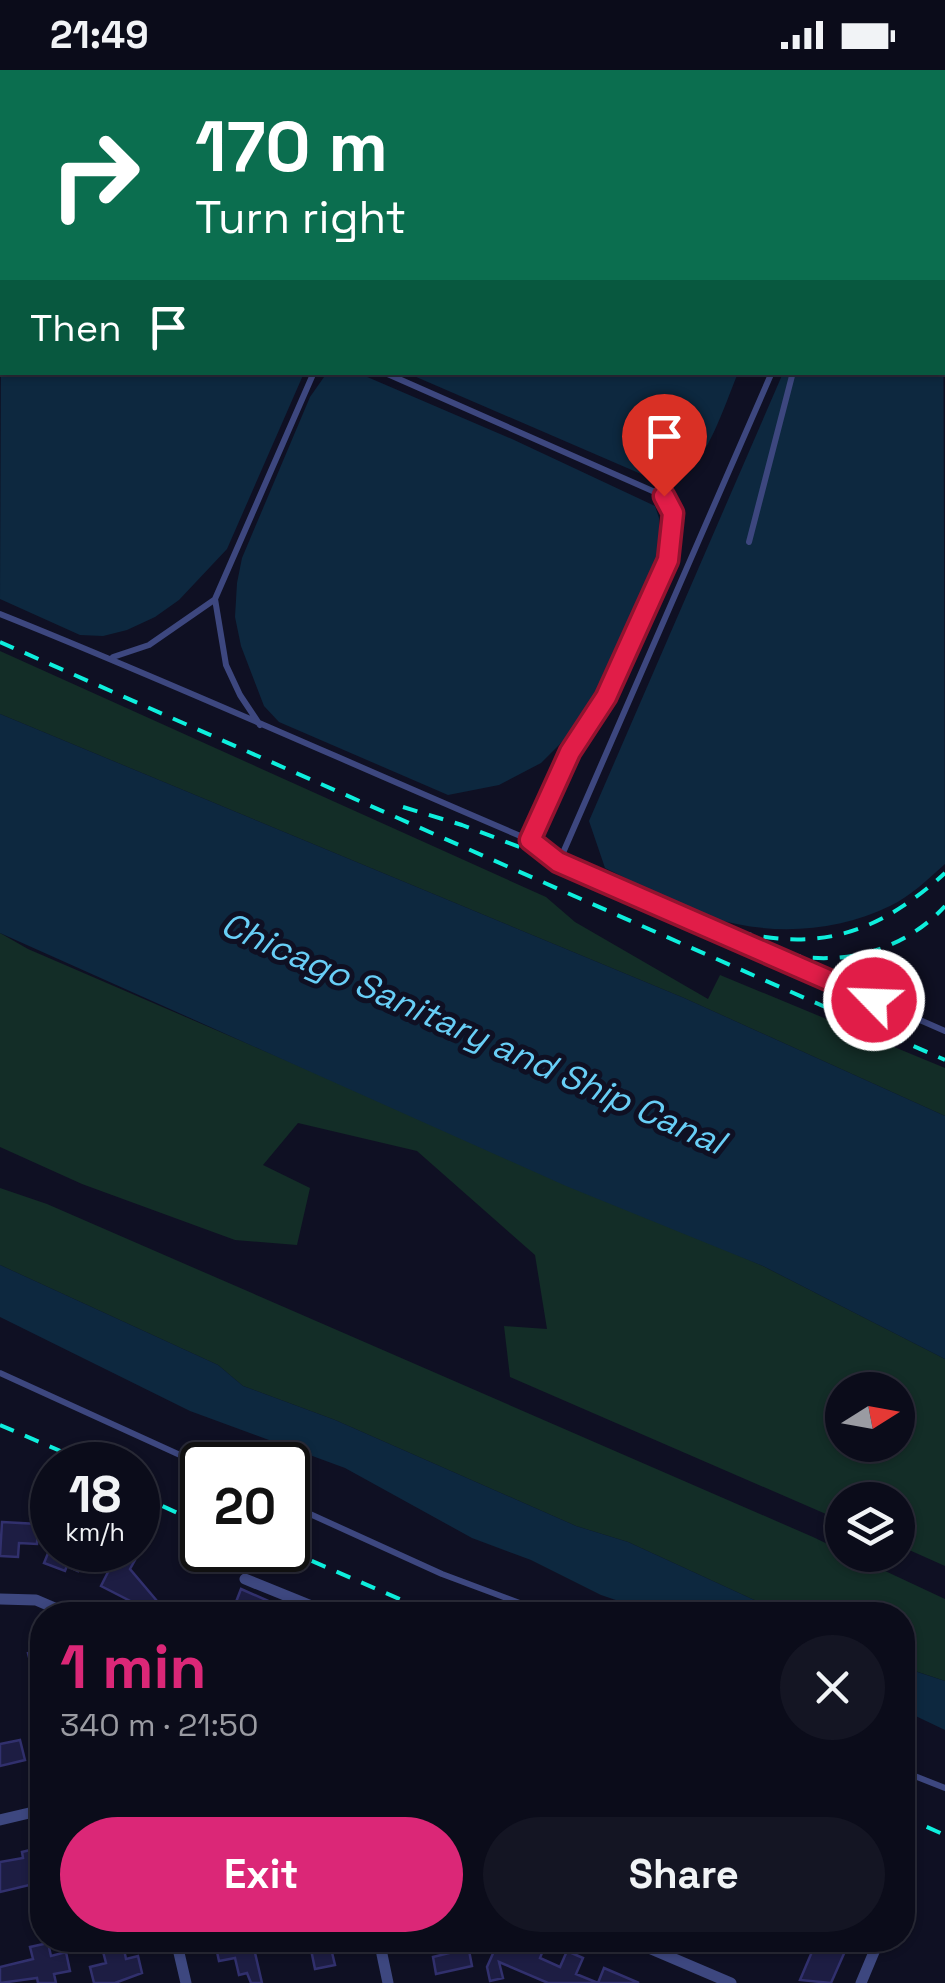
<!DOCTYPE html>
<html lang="en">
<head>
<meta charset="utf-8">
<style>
	:root { --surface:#0b0c1a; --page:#141523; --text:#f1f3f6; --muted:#9a9ba2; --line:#2b2c39; --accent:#db2777 }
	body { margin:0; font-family:"Space Grotesk",sans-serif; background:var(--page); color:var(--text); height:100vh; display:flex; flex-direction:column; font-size:38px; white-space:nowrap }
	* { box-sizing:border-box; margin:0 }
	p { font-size:32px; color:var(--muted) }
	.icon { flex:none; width:55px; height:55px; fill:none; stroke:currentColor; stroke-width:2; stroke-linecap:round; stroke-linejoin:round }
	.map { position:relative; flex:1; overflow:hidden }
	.details { position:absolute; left:30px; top:1532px; width:885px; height:350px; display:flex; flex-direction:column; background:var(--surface); border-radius:40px; box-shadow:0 2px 8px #0004,0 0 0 2px var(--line) }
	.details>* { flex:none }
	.guide { position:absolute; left:0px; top:0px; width:945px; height:305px; box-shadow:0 2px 8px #0004,0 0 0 2px var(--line); background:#0b6e4f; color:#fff; overflow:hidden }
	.needle { width:65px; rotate:79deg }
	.buttons { position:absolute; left:825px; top:1302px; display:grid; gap:20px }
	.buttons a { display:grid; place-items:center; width:90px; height:90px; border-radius:50%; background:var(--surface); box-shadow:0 2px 8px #0004,0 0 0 2px var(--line); font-size:50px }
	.speed { position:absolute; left:30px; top:1372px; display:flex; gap:20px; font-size:50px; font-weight:700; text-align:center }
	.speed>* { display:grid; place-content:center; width:130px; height:130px; border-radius:50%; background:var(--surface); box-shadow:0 2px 8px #0004,0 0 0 2px var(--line); line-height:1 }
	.speed small { font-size:25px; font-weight:400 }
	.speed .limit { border:5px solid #111; border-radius:15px; background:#fff; color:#111 }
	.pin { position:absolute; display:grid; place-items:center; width:85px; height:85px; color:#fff; margin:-102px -42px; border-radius:50% 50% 50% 0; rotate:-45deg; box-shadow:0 0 10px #0007 }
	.pin .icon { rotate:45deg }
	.me { position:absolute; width:110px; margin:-55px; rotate:294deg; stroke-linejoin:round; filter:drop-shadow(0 0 8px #0008) }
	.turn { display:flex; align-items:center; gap:35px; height:210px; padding:0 30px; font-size:45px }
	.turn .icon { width:130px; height:130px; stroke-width:2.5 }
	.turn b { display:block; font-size:70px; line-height:85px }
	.then { display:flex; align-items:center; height:95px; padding:0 30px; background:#0003; gap:20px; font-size:38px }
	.round { display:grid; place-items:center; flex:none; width:105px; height:105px; border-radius:52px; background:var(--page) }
	.summary { display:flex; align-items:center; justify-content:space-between; height:170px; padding:0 30px }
	h1 { font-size:60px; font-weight:800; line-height:75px; color:var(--accent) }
	.primary-button { display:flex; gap:20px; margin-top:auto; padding:20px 30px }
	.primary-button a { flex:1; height:115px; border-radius:60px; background:var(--accent); color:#fff; font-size:40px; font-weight:800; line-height:115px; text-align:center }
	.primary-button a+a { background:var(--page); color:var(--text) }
	.status { display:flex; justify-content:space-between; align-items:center; height:70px; padding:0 50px; background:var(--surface); direction:ltr }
	.status svg { height:28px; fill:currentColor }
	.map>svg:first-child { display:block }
</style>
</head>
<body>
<div class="status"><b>21:49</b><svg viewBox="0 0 49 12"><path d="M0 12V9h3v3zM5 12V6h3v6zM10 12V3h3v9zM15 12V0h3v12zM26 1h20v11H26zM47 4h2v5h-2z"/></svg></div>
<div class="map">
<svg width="945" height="1913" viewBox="0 0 945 1913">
	<rect width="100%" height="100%" fill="#0f1023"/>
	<path fill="#132d27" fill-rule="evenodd" d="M0 581 546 827 575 852 708 929 720 905 945 998V1046L684 928 0 644Z
		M0 863 28 879 763 1196 945 1289V1496L898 1475V1430H842V1451L510 1307 504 1256 547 1259 535 1185 417 1081 298 1053 263 1095 310 1118 297 1175 235 1170 82 1114 0 1077ZM842 1320H898V1375H842Z
		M0 1118 47 1134 813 1467 842 1481V1485H851L945 1529V1611L903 1597 902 1545H787L628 1472 576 1456 335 1350 243 1316 218 1295 0 1195Z"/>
	<path fill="#0d283f" d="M11 0H437L10 2Z
		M2 20V302L304 303 227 479 179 530 155 547 127 560 103 566 80 565 0 529Z
		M943 141 945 794C928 809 911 826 890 836 834 863 768 866 710 847 674 836 639 814 605 798L589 751 783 303 942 302Z
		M336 302 358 303 512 369 655 436 659 448V486L595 633 578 656 541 693 499 715 448 725 279 652 264 636 241 576 235 547 237 513 242 488 310 327 324 307Z
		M407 303H738C729 324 709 385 691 396 681 402 670 400 659 399L648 407Z
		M0 644 684 928 945 1046V1289L763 1196 566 1116 0 863Z
		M0 1195 218 1295 243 1316 335 1350 576 1456 628 1472 787 1545H660L601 1525 531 1490 472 1468 345 1398 190 1341 0 1247Z
		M902 1597 945 1611V1660L903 1640Z"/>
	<path fill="#1d1d43" stroke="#31306d" stroke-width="2.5" d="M2 1452 38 1454 37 1474 19 1473 18 1487 0 1486Z
		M51 1476 52 1480H116L135 1490 130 1499 163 1538 155 1545H126L138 1535 101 1516 108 1502 83 1489 78 1501 67 1496 65 1501 44 1493Z
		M241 1519 300 1545H231Z
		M42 1579V1623L38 1624 28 1583Z
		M20 1670 25 1690 0 1696V1674Z
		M42 1777V1812L0 1822V1792L23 1788 22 1782Z
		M100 1870H122L126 1889 138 1886 142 1903 115 1913H94L90 1897 106 1893Z
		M229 1870H252L262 1913H251L247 1903 239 1905 235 1888 219 1891 215 1873Z
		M309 1870H329L335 1895 315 1899Z
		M446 1870H467L472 1896 436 1904 433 1887 449 1883Z
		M499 1870H547L540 1888 560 1897 567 1881 583 1888 576 1904 598 1913 604 1898 639 1913H548L499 1892 503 1908 490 1911 487 1897Z
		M817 1870H850L831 1913 800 1910Z
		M48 1873 51 1886 66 1882 70 1901 54 1904 56 1913H38L37 1908 0 1913V1897L33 1889 30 1877Z"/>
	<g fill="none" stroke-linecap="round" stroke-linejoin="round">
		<path stroke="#3d477f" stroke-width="6" d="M571 0 589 2
			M627 0 632 2
			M698 0 703 2
			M829 0 835 2
			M446 2 447 0
			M942 129 945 130
			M383 302 664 426 673 443 668 490 607 627 571 683 530 770
			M749 472 793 302
			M0 544C178 615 353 695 530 770L559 792 945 961
			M113 587 149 575 214 530
			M260 655 240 625 226 595 215 529 314 302
			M559 792 772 302
			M0 1303 202 1395
			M288 1434 442 1504 552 1545
			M902 1701 945 1718"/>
		<path stroke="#3d477f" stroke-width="11" d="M245 1509 334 1545
			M0 1529 36 1530 71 1545
			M0 1750 42 1740
			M902 1801 908 1804 902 1817
			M176 1870 186 1913
			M379 1870 388 1913
			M630 1870 731 1913
			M861 1913 879 1870"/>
		<path stroke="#0eefdd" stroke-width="4" stroke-dasharray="15 12" stroke-linecap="butt" d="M0 572 945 990
			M403 737 462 755 559 792
			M685 847C791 882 858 882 945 803
			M760 877C825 900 897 888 945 836
			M0 1355 93 1395
			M138 1425 202 1454
			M263 1480 299 1496
			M287 1480 436 1545
			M902 1746 945 1765"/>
	</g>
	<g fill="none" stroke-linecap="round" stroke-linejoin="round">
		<defs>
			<path id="route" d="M664 426 673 443 668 490 606 627 570 682 530 770 558 792 874 930"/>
		</defs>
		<use href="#route" stroke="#92132f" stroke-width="25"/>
		<use href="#route" stroke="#e11d48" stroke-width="18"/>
	</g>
	<g text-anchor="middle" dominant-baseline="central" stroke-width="10" stroke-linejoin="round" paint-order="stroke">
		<g font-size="35" font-style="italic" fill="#68cef6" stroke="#0f1023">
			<text transform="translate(473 963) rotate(24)">Chicago Sanitary and Ship Canal</text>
		</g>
	</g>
</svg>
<div class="buttons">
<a><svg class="needle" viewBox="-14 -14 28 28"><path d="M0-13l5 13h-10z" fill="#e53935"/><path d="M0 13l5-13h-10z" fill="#9a9ba2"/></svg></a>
<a><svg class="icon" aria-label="layers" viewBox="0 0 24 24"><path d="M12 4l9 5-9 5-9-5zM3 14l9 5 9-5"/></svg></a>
</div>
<div class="speed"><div>18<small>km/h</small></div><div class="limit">20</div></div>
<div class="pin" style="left:664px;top:426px;background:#d93025"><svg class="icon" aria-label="arrive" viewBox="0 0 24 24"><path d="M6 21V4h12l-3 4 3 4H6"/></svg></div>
<svg class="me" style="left:874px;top:930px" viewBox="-20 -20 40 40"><circle r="17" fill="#e11d48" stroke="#fff" stroke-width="3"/><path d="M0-11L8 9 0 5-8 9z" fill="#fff"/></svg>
<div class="guide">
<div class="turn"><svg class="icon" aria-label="right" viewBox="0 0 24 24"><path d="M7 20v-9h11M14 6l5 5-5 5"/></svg><div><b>170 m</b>Turn right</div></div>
<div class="then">Then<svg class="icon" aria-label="arrive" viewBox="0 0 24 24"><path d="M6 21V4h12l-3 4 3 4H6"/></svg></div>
</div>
<section class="details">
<div class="summary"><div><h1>1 min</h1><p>340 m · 21:50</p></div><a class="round"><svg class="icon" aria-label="close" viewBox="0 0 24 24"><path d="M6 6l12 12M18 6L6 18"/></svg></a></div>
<div class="primary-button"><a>Exit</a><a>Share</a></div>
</section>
</div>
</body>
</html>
